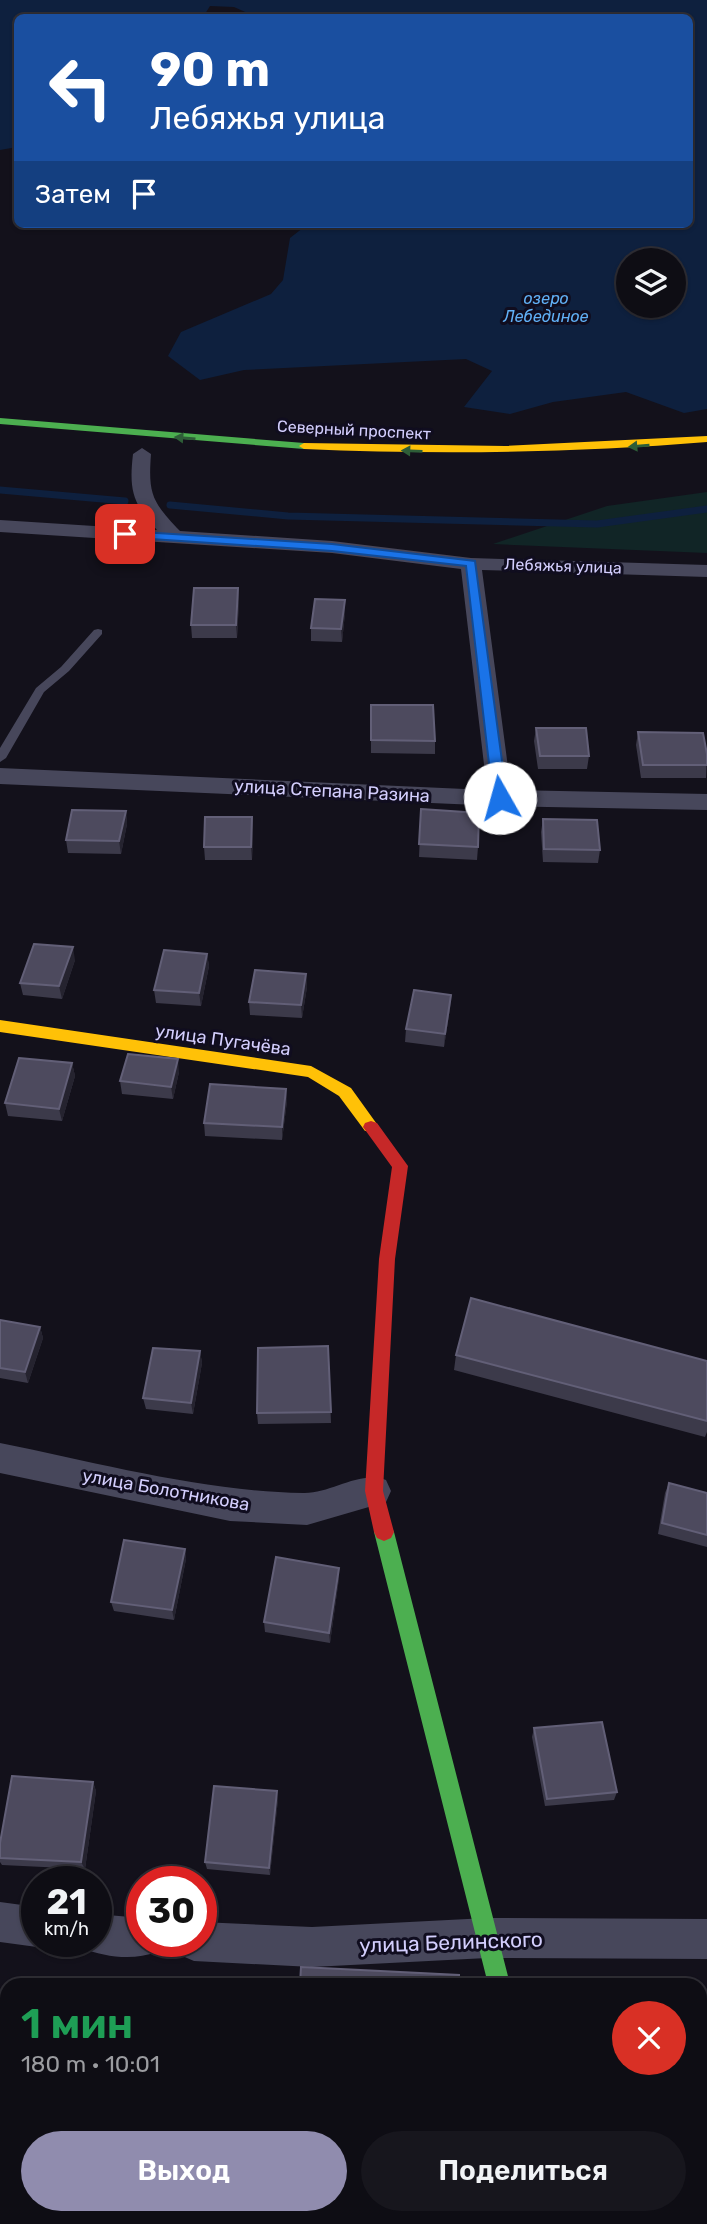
<!DOCTYPE html>
<html lang="ru">
<head>
<meta charset="utf-8">
<style>
	:root { --surface:#0e0d14; --page:#17161d; --text:#f1f3f6; --muted:#9b9ca0; --line:#2e2d34; --accent:#908cae }
	body { margin:0; font-family:Rubik,sans-serif; background:var(--page); color:var(--text); height:100vh; display:flex; flex-direction:column; font-size:26px; white-space:nowrap }
	* { box-sizing:border-box; margin:0 }
	p { font-size:23px; color:var(--muted) }
	.icon { flex:none; width:38px; height:38px; fill:none; stroke:currentColor; stroke-width:2; stroke-linecap:round; stroke-linejoin:round }
	.map { position:relative; flex:1; overflow:hidden }
	.details { position:absolute; left:0px; top:1978px; width:707px; height:247px; display:flex; flex-direction:column; background:var(--surface); border-radius:21px 21px 0 0; box-shadow:0 2px 5px #0004,0 0 0 2px var(--line) }
	.details>* { flex:none }
	.top-card { position:absolute; left:14px; top:14px; width:679px; height:214px; border-radius:10px; box-shadow:0 2px 5px #0004,0 0 0 2px var(--line); background:#1a4fa0; color:#fff; overflow:hidden }
	.fabs { position:absolute; left:616px; top:248px; display:grid; gap:14px }
	.fabs a { display:grid; place-items:center; width:70px; height:70px; border-radius:50%; background:var(--surface); box-shadow:0 2px 5px #0004,0 0 0 2px var(--line); font-size:35px }
	.speed { position:absolute; left:21px; top:1866px; display:flex; gap:14px; font-size:35px; font-weight:700; text-align:center }
	.speed>* { display:grid; place-content:center; width:91px; height:91px; border-radius:50%; background:var(--surface); box-shadow:0 2px 5px #0004,0 0 0 2px var(--line); line-height:1 }
	.speed small { font-size:18px; font-weight:400 }
	.speed .limit { border:10px solid #d22; background:#fff; color:#111 }
	.pin { position:absolute; display:grid; place-items:center; width:60px; height:60px; color:#fff; margin:-30px; border-radius:14px; box-shadow:0 4px 10px #0006 }
	.me { position:absolute; width:77px; margin:-38px; rotate:353deg; stroke-linejoin:round; filter:drop-shadow(0 0 5px #0008) }
	.turn { display:flex; align-items:center; gap:24px; height:147px; padding:0 21px; font-size:32px }
	.turn .icon { width:91px; height:91px; stroke-width:2.5 }
	.turn b { display:block; font-size:49px; line-height:60px }
	.then { display:flex; align-items:center; height:66px; padding:0 21px; background:#0003; gap:14px; font-size:26px }
	.round { display:grid; place-items:center; flex:none; width:74px; height:74px; border-radius:37px; background:var(--page) }
	.overview { display:flex; align-items:center; justify-content:space-between; height:119px; padding:0 21px }
	h1 { font-size:42px; font-weight:600; line-height:52px; color:#1e9e55 }
	.action { display:flex; gap:14px; margin-top:auto; padding:14px 21px }
	.action a { flex:1; height:80px; border-radius:42px; background:var(--accent); color:#fff; font-size:28px; font-weight:600; line-height:80px; text-align:center }
	.action a+a { background:var(--page); color:var(--text) }
	.map>svg:first-child { display:block }
</style>
</head>
<body>
<div class="map">
<svg width="707" height="2224" viewBox="0 0 707 2224">
	<rect width="100%" height="100%" fill="#13111b"/>
	<path fill="#112526" d="M707 492V553L493 544 607 506Z"/>
	<path fill="#0e203e" fill-rule="evenodd" d="M0 0H707V409L684 413 626 392 553 402 510 414 464 407 492 371 466 359 244 370 200 380 168 356 181 332 271 294 283 280 290 238 308 224H690V18H259L234 7 210 6 203 17 18 18 17 147 0 150ZM628 261H674V306H628Z"/>
	<g fill="none" stroke-linecap="round" stroke-linejoin="round">
		<path stroke="#0e203e" stroke-width="7" d="M0 490 125 501
			M170 505 288 516 597 524 707 509"/>
		<path fill="#47475b" fill-rule="evenodd" d="M98 629 102 630V634L69 671 44 692 6 758 0 762V748L36 688 61 667 94 630Z"/>
		<path fill="#47475b" fill-rule="evenodd" d="M142 448 151 454C148 494 152 502 180 531L332 541 471 558 707 565V577L482 570 511 790 707 794V810L500 806 0 784V768L487 790 461 569 332 553 0 532V520L157 530C132 503 129 489 133 454Z
			M0 1443C100 1463 200 1491 303 1493 331 1494 359 1470 386 1480L391 1491 386 1502 307 1525 230 1521 0 1473Z
			M0 1902 37 1907V1941H51L37 1947 0 1942Z
			M96 1914 142 1918V1941H161L156 1952C134 1961 104 1957 82 1948L79 1941H96Z
			M487 1918 707 1919V1959L487 1958 312 1967 194 1961 180 1955 174 1941H201V1922L312 1927Z
			M539 2217H583L585 2224H541Z"/>
		<path fill="#4caf50" fill-rule="evenodd" d="M0 418 304 443 309 446 304 449 0 424Z
			M384 1523 391 1526 394 1532 510 1984H488L374 1532 377 1526Z"/>
		<path fill="#ffc107" fill-rule="evenodd" d="M707 436V442C573 453 439 455 304 449L299 446 304 443 505 446Z
			M0 1020 311 1066 351 1088 379 1127 377 1131H365L339 1096 308 1077 0 1032Z"/>
		<path fill="#c62828" fill-rule="evenodd" d="M371 1121 377 1123 408 1166 395 1259 383 1491 394 1532 391 1538 384 1541 377 1538 374 1532 365 1491 379 1259 392 1167 363 1127 365 1123Z"/>
	</g>
	<path fill="#3c3a4a" d="M238 588 239 601 237 638H192L191 625Z
		M345 613 342 642 311 641V628Z
		M371 705 435 741V754L371 753Z
		M536 728 589 756 587 769H538L534 741Z
		M638 732 707 754 706 778H641L636 745Z
		M421 809 478 847 477 860 419 857Z
		M126 811 127 824 121 854 68 853 66 840Z
		M252 817 253 830 252 860H205L204 847Z
		M543 819 600 850 598 863 543 862 541 832Z
		M207 954 209 966 201 1006 156 1003 154 990Z
		M75 960 62 999 23 995 20 983Z
		M306 974 307 987 302 1018 250 1015 249 1002Z
		M451 995 450 1008 444 1047 405 1042 406 1029Z
		M72 1063 75 1076 62 1121 8 1116 5 1103Z
		M179 1072 173 1099 122 1094 120 1081Z
		M286 1089 287 1101 282 1140 205 1136 204 1123Z
		M0 1320 40 1327 43 1338 28 1383 0 1378Z
		M328 1346 331 1423 258 1424 257 1413Z
		M200 1351 202 1363 193 1414 146 1409 143 1398Z
		M456 1355 707 1361V1432L705 1437 454 1370Z
		M669 1483 707 1493V1547L658 1534 665 1493Z
		M185 1549 186 1559 174 1620 114 1611 111 1602Z
		M339 1568V1578L330 1643 265 1632 264 1622Z
		M534 1728 617 1792 614 1800 545 1806 532 1737Z
		M93 1782 96 1791 85 1869 2 1865 0 1862V1843Z
		M278 1799 270 1875 207 1869 205 1862Z
		M707 1992V2082L700 2083V1993Z"/>
	<path fill="#25232f" d="M238 588 239 601 237 638 236 625Z
		M345 600V613L342 642 341 629Z
		M126 811 127 824 121 854 119 841Z
		M252 817 253 830 252 860 251 847Z
		M73 947 75 960 62 999 59 986Z
		M207 954 209 966 201 1006 199 993Z
		M306 974 307 987 302 1018 301 1005Z
		M451 995 450 1008 444 1047 445 1034Z
		M178 1059 179 1072 173 1099 171 1087Z
		M72 1063 75 1076 62 1121 59 1109Z
		M286 1089 287 1101 282 1140V1127Z
		M40 1327 43 1338 28 1383 25 1372Z
		M200 1351 202 1363 193 1414 191 1403Z
		M185 1549 186 1559 174 1620 172 1610Z
		M339 1568V1578L330 1643 329 1633Z
		M93 1782 96 1791 85 1869 81 1862Z
		M277 1791 278 1799 270 1875 269 1868Z"/>
	<path fill="#4d4a5e" stroke="#625f77" stroke-width="2" d="M194 588H238L236 625H191Z
		M315 599 345 600 341 629 311 628Z
		M371 705H433L435 741 371 740Z
		M536 728H586L589 756H540Z
		M638 732 703 733 707 754V765H643Z
		M421 809 479 813 478 847 419 844Z
		M72 810 126 811 119 841 66 840Z
		M205 817H252L251 847H204Z
		M543 819 597 820 600 850 544 849Z
		M34 944 73 947 59 986 20 983Z
		M164 950 207 954 199 993 154 990Z
		M255 970 306 974 301 1005 249 1002Z
		M414 990 451 995 445 1034 406 1029Z
		M128 1054 178 1059 171 1087 120 1081Z
		M19 1058 72 1063 59 1109 5 1103Z
		M210 1084 286 1089 282 1127 204 1123Z
		M471 1298 707 1361V1421L456 1355Z
		M0 1320 40 1327 25 1372 0 1368Z
		M328 1346 331 1412 257 1413 258 1348Z
		M153 1348 200 1351 191 1403 143 1398Z
		M669 1483 707 1493V1535L662 1523Z
		M124 1540 185 1549 172 1610 111 1602Z
		M276 1557 339 1568 329 1633 264 1622Z
		M602 1722 617 1792 547 1799 534 1728Z
		M12 1776 93 1782 81 1862 0 1858V1843Z
		M214 1786 277 1791 269 1868 205 1862Z
		M301 1967 459 1975V1984H300Z
		M707 1992V2077L700 2078V1993Z"/>
	<defs><path id="oneway-solid" d="M-6-.8H1V-3.2L6.5 0L1 3.2V.8H-6Z" transform="scale(1.75)"/></defs>
	<g fill="#2e5e38">
		<use href="#oneway-solid" transform="translate(185 438) rotate(-175)"/>
		<use href="#oneway-solid" transform="translate(639 446) rotate(175)"/>
		<use href="#oneway-solid" transform="translate(412 451) rotate(-178)"/>
	</g>
	<path fill="#1a73e8" stroke="#114b97" stroke-width="2" d="M125 531 332 544 475 561 507 798 505 801 500 803 493 798 466 566 332 551 121 537 120 534Z"/>
	<g text-anchor="middle" dominant-baseline="central" stroke-width="6" stroke-linejoin="round" paint-order="stroke">
		<g font-size="16" font-style="italic" fill="#61b1f7" stroke="#100d1f">
			<text x="546" y="298">озеро<tspan x="546" dy="18">Лебединое</tspan></text>
		</g>
		<g font-size="16" fill="#d3cefd" stroke="#100d1f">
			<text transform="translate(354 430) rotate(3)">Северный проспект</text>
			<text transform="translate(563 566) rotate(2)">Лебяжья улица</text>
		</g>
		<g font-size="18" fill="#d3cefd" stroke="#100d1f">
			<text transform="translate(332 791) rotate(3)">улица Степана Разина</text>
			<text transform="translate(223 1040) rotate(8)">улица Пугачёва</text>
			<text transform="translate(166 1490) rotate(10)">улица Болотникова</text>
		</g>
		<g font-size="21" fill="#d3cefd" stroke="#100d1f">
			<text transform="translate(451 1942) rotate(-2)">улица Белинского</text>
		</g>
	</g>
</svg>
<div class="fabs">
<a><svg class="icon" aria-label="layers" viewBox="0 0 24 24"><path d="M12 4l9 5-9 5-9-5zM3 14l9 5 9-5"/></svg></a>
</div>
<div class="speed"><div>21<small>km/h</small></div><div class="limit">30</div></div>
<div class="pin" style="left:125px;top:534px;background:#d93025"><svg class="icon" aria-label="arrive" viewBox="0 0 24 24"><path d="M6 21V4h12l-3 4 3 4H6"/></svg></div>
<svg class="me" style="left:500px;top:798px" viewBox="-20 -20 40 40"><circle r="19" fill="#fff"/><path d="M0-13L10 11 0 6-10 11z" fill="#1a73e8"/></svg>
<div class="top-card">
<div class="turn"><svg class="icon" aria-label="left" viewBox="0 0 24 24"><path d="M17 20v-9H6M10 6l-5 5 5 5"/></svg><div><b>90 m</b>Лебяжья улица</div></div>
<div class="then">Затем<svg class="icon" aria-label="arrive" viewBox="0 0 24 24"><path d="M6 21V4h12l-3 4 3 4H6"/></svg></div>
</div>
<section class="details">
<div class="overview"><div><h1>1 мин</h1><p>180 m · 10:01</p></div><a class="round" style="background:#d93025;color:#fff"><svg class="icon" aria-label="close" viewBox="0 0 24 24"><path d="M6 6l12 12M18 6L6 18"/></svg></a></div>
<div class="action"><a>Выход</a><a>Поделиться</a></div>
</section>
</div>
</body>
</html>
